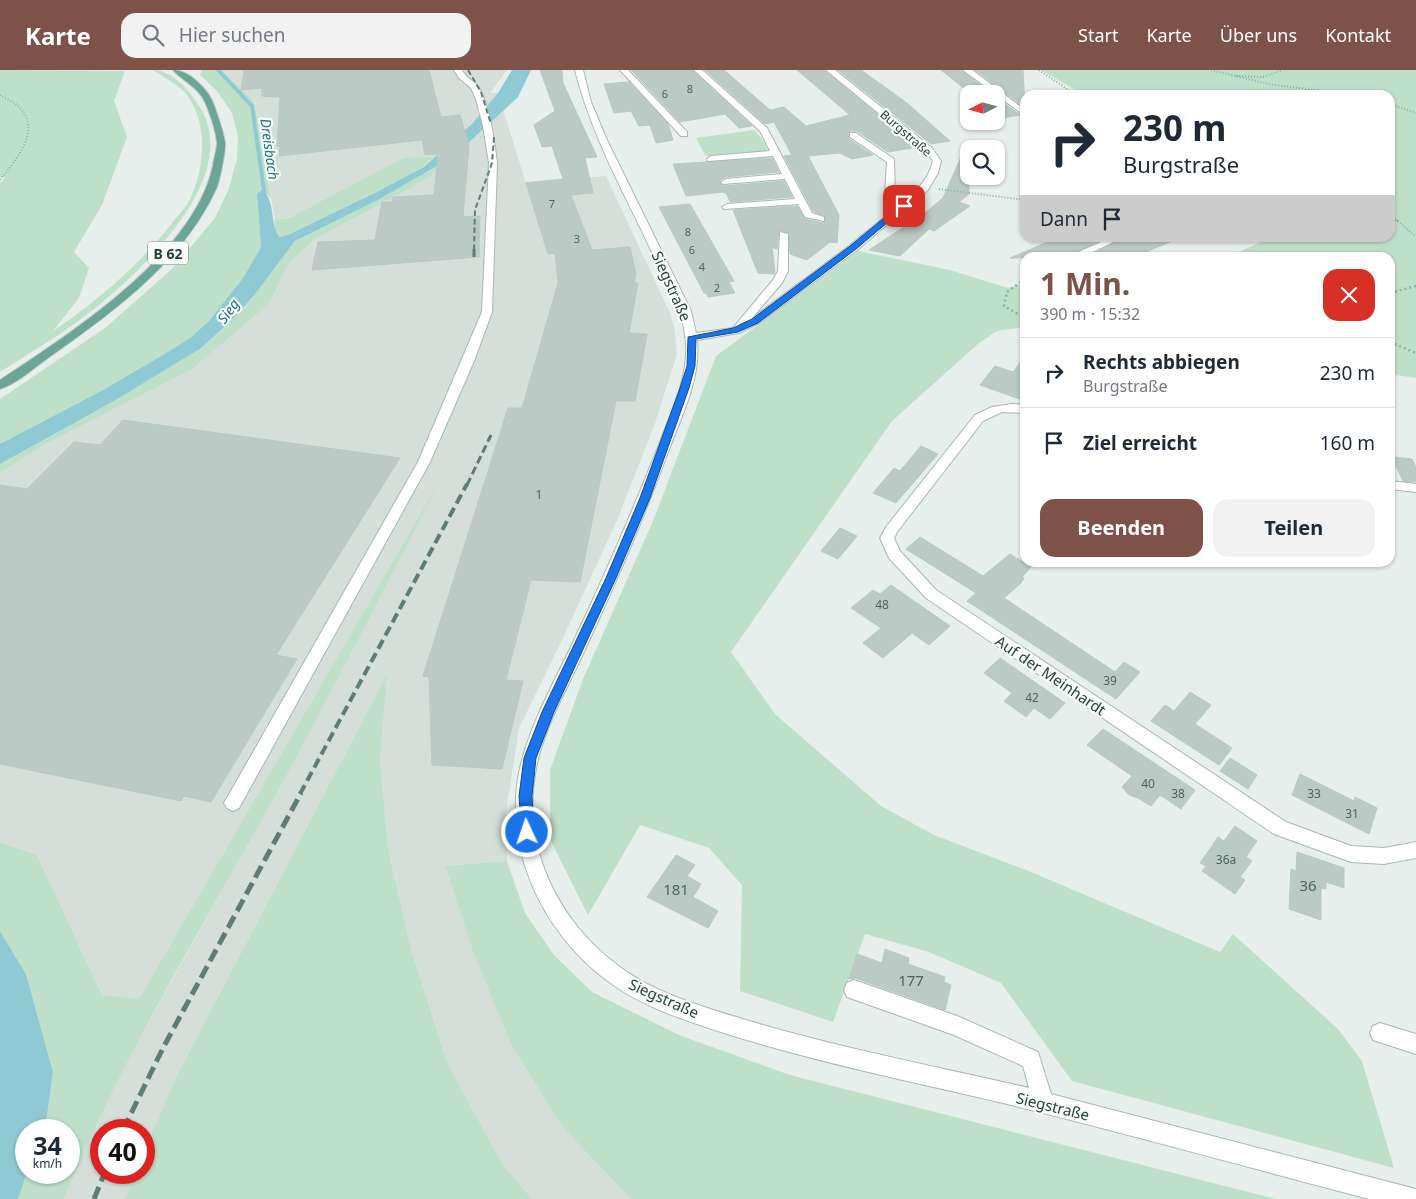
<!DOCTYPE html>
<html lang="de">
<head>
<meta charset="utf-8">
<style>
	:root { --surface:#fff; --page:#f2f2f3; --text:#1f2937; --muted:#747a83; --line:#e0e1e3; --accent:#7f5249 }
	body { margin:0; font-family:"Noto Sans",sans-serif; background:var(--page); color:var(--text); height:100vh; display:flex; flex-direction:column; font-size:19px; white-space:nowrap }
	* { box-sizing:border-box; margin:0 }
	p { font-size:16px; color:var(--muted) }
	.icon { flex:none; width:28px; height:28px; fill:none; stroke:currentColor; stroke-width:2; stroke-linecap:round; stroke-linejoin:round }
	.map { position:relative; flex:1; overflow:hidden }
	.sheet { position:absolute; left:1020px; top:182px; width:375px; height:315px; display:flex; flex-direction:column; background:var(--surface); border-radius:15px; box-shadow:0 1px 4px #0004 }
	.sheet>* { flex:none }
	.guide { position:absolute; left:1020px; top:20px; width:375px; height:152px; border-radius:15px; box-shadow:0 1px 4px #0004; background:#fff; color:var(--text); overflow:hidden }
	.needle { width:32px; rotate:264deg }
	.controls { position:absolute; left:960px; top:15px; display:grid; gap:10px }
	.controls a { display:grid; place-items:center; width:45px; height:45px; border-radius:10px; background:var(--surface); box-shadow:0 1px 4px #0004; font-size:25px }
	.speed { position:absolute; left:15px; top:1049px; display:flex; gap:10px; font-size:25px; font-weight:700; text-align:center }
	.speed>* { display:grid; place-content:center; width:65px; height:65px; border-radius:50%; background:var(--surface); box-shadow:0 1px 4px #0004; line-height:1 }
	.speed small { font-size:12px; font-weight:400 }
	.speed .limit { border:8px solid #d22; background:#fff; color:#111 }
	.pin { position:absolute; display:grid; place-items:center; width:42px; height:42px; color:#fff; margin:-21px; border-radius:10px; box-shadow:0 2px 8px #0006 }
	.me { position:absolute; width:55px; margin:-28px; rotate:357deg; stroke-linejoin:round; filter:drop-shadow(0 0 4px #0008) }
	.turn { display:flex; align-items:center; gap:18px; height:105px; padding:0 20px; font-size:22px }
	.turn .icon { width:65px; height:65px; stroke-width:2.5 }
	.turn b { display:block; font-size:35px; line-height:42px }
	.then { display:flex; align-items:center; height:48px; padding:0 20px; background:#0003; gap:10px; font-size:19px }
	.round { display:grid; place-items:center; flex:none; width:52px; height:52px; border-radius:15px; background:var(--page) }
	.overview { display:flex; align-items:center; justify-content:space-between; height:85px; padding:0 20px }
	h1 { font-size:30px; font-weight:700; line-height:38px; color:var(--accent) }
	.primary-button { display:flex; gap:10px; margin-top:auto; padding:10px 20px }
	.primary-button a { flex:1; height:58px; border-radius:15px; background:var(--accent); color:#fff; font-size:20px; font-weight:700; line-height:58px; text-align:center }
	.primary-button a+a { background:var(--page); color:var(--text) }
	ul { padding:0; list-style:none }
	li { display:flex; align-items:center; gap:15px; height:70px; padding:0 20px; border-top:1px solid var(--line) }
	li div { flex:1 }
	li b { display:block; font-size:19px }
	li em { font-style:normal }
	header { display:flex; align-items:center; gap:30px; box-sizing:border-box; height:70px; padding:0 25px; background:var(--accent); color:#fff }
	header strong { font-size:24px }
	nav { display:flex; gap:28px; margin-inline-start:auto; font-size:18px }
	.search { width:350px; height:45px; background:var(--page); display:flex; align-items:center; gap:12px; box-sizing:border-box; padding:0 18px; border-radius:15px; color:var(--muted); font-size:19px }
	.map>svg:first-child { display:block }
</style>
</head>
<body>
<header>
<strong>Karte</strong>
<div class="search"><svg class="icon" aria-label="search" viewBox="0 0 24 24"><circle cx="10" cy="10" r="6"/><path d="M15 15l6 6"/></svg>Hier suchen</div>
<nav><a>Start</a><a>Karte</a><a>Über uns</a><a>Kontakt</a></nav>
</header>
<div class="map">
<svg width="1416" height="1129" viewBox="0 0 1416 1129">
	<rect width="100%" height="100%" fill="#e6efeb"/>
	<path fill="#d4dfda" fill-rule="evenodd" d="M222 0H507L490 23H498L528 120 526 112 606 106 670 243 675 261 677 284 655 353 618 448 563 568 519 658 506 742 507 791 445 796 473 882 511 975 563 1058 631 1129H532L501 1092 447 992 411 879 388 778 380 689 386 606 177 1005 144 1082V1060H101V1102L135 1103 125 1129H64L87 1071 135 976 269 737 433 424 139 930 102 925 37 785 0 772V403L270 233 288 194 315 169 411 118 275 150 254 31ZM485 29 494 59 482 60 477 38Z"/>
	<path fill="#bfe0c8" d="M0 0 125 1 114 31 127 67 102 135 74 182 89 198 79 228 53 261C99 230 142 193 176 148 181 142 188 135 191 127 205 95 208 54 187 25 179 15 163 7 153 0 173 0 192 23 201 39 244 112 129 214 77 252 52 270 25 286 0 302V113L6 107H0Z
		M202 0H222L254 31 271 129 263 119 257 124 261 177 243 208 209 251 190 268 166 283 103 320 0 374V329L105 258 173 198 215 148 228 121 237 89 238 67 232 43 217 21 200 5Z
		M1041 0H1416V308L1390 304V188L1228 187 1270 168H1390V25H1084Z
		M754 60 763 70 769 83 713 88 705 85 696 68Z
		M462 85 411 118 315 169 288 194 270 233 192 299 49 372 0 403V394L114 331 201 278 232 250 256 223 295 171 378 130 438 96Z
		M433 87C406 116 327 146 288 165L280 167C276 161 273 157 275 150L291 147 404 88Z
		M858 181 950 200 1008 218 1025 213V257L997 261 979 273 892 351 731 582 775 644 881 736 934 765 1031 802 1220 882 1233 864 1338 959 1362 991 1394 1098 1072 1011 1001 913 929 882 865 864 833 952 740 921 742 815 709 778 640 755 588 845 550 769V700L583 609 653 451 716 286Z
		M441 409C384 519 328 630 268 739 197 867 119 992 64 1129H18L27 1103 69 1102V1060H42L47 1046 53 1002 26 904 0 861V772L37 785 102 925 139 929Z
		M387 604 380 689 388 778 411 879 447 992 501 1092 532 1129H125L135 1103 144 1102V1082L177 1005Z
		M507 791 525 843 554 885 592 922 679 965 790 1005 1276 1129H631L563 1058 511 975 473 882 445 796Z"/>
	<path fill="#8ec9d4" d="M512 0H531L518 27 454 86 378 130 295 171 256 223 232 250 201 278 114 331 0 394V374L103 320 166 283 190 268 209 251 243 208 261 177 257 124 263 119C277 137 269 154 280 167L288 165 377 122 424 97 472 54 498 23Z
		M0 861 26 904 53 1002 47 1046 42 1060H26L27 1103 18 1129H0Z"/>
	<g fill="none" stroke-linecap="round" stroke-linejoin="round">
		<path stroke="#8ec9d4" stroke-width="4" d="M218 0 252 36 265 127"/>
	</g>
	<path fill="#bbcac4" stroke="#b8c9c2" d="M244 0H429L441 47 460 45 469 75 463 147 480 146 479 187 312 200 318 172 375 170 382 132H392L393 127 434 125 438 84 425 85 422 70 279 86 280 76H277L280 27 262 26V18L241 20Z
		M540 0H562L563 13 597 87 585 88 593 123 571 125 592 180 630 177 636 204 634 213H638L629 263 647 264 635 331H616L580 512 531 510 506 610 523 611 502 699 432 695 429 607 423 606 508 338H522L558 213 555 183 548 184 526 113 563 109 552 76 542 77 534 55 555 41Z
		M631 0H692L752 56 739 58 725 44 680 52Z
		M705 0H724L770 40 784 37 806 56 850 45 797 0H824L917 77 888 82 857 61H850L849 69 873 85 852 89 840 83 808 86 839 145 837 173 830 172 807 190 790 184 789 163 779 160 777 179 772 177 775 202 774 204 758 203 733 140 797 136 805 149 824 153 826 147 813 141 784 86 792 85 774 52 765 54Z
		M838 0H861L907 33 950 71 931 74Z
		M941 0H961L992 24H971Z
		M975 0H1023L1025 38Z
		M629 12 668 54 673 70 656 73 650 55 639 56 631 41 614 43 604 14Z
		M996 27 1020 45 1002 48 996 43Z
		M968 71 969 124 959 132 970 136 934 161 929 159 900 186 869 180 925 143 943 128Z
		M772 88 779 102 726 107 720 110V113L723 116 784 111 792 127 730 132 727 124 723 122 686 126 673 94Z
		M690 134 734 211 729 212 735 223 708 227 706 223H704L659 137Z
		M1057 168H1107L1063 188H1010Z
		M1124 168H1179L1132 188H1085Z
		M1025 286V331L980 315 995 296 1013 302Z
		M123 350 400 388 276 585 297 589 211 732 184 726 181 731 0 694V415L27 419 74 372 100 375Z
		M921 376 938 384 896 433 873 423 894 398 900 401Z
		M1392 387 1412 389 1416 397V412L1403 411Z
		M840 458 857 466 838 489 821 481Z
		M920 467 983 506 1010 484 1031 497 1022 507 1024 508 1021 513 1004 528 1115 602 1124 592 1140 602 1116 629 967 531 976 523 906 479Z
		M891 515 950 556 929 575 912 563 883 588 863 573 881 558 851 538 873 520 880 524Z
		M1000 588 1065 633 1050 649 1034 638 1026 647 1004 631 1012 623 984 603Z
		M1190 622 1211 635 1195 654 1232 678 1219 695 1151 651 1165 635 1174 641Z
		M1103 659 1195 720 1181 739 1160 725 1151 736 1138 728 1129 725 1122 717 1132 706 1087 675Z
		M1230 688 1257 705 1248 719 1220 701Z
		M1300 704 1354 731 1355 727 1377 738 1369 764 1292 725Z
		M1235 756 1257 771 1246 787 1252 791 1240 807 1245 810 1235 824 1202 801 1206 796 1200 793 1218 767 1224 771Z
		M1297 782 1344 798V818L1326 812V819L1321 818V850L1289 839 1291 799 1296 801Z
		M676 785 695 795 687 806 701 814 693 827 718 841 708 858 647 827Z
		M885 879 909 888 908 894 945 907 944 912 951 915 945 940 855 908 849 909 857 884 882 893Z"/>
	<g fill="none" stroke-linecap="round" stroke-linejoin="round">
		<defs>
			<path id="minor" d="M454 0H462C466 9 476 11 480 20 491 42 494 69 497 93L492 242 474 291 430 392 239 738 233 741 227 738 224 733 227 728 418 392 482 242 489 93 483 56 476 29 471 18 459 8Z
				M575 0H583L591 32 607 70 691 241 696 263 733 258 773 210 778 201 780 162 788 164V201L782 213 751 249 849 176 898 136 885 124 887 92 850 67V63H856L894 89 895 123 904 131C918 119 928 110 933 91L926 82 826 0H835L932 78 941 91 938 103 928 120 857 180 759 253 739 263 697 270C701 307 683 343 670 377 658 409 646 440 633 471 617 509 600 547 583 584 565 623 542 661 535 704 521 789 568 868 640 910 676 930 717 941 756 953 846 979 938 997 1029 1018L1023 996 954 965 847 927 844 920 847 913 854 910 957 946 1038 982 1051 1024 1412 1118 1416 1119V1129H1369C1247 1097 1126 1063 1003 1033 910 1011 815 992 724 963 684 950 643 937 609 912 539 861 497 768 524 683 536 643 558 605 575 568 605 505 632 442 658 377 670 345 688 310 686 274 684 240 667 212 652 182 624 123 591 64 575 0Z
				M620 0H628L687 62V66H681Z
				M694 0H702L767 58 812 143 824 147V151L805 147 798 134 724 139 722 137 727 134 795 129 785 109 723 114 721 112 726 109 782 104 773 86 708 91 707 89 711 86 770 81 760 61Z
				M963 0H972L1025 40V46Z
				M1110 168H1122L1080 188H1065Z
				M1012 334 1025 335V343L1002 342 983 351 897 462 894 468 900 481 936 520 1286 752 1351 776 1384 778 1416 772V788L1384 794 1351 792 1274 764 926 528 889 488 880 468 886 457 975 345 992 337Z
				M1390 411 1416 414V422L1390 419Z
				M1380 953 1416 964V984L1373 970 1370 963 1373 956Z"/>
			<path id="major" d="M173 0C189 0 209 20 214 35 218 47 223 60 225 72 226 80 220 109 217 117 184 191 112 243 48 288 34 298 16 314 0 319V310C71 263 195 184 213 95 214 88 217 80 217 73 216 61 210 43 205 32 199 18 183 11 173 0Z"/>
		</defs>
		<use href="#minor" stroke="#a8b8b2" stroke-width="2"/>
		<use href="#major" stroke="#c2cac8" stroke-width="2"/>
		<path stroke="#86b3a5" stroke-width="2" stroke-dasharray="1 2" stroke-linecap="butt" d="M1039 0 1076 25
			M1211 0 1268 14 1356 25
			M1236 6 1263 7 1282 0
			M0 25C6 29 15 32 20 38 42 61 15 91 0 110
			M1390 34 1416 43
			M939 119 1025 130
			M1390 147 1398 151H1390
			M1398 151 1416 167"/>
		<path stroke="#86b3a5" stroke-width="2.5" stroke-dasharray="2 3" stroke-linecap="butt" d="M1025 209 1007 222 1004 236 1016 243H1025
			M1390 223 1416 216
			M1390 272 1416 283"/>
		<use href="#minor" fill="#fff" fill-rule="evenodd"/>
		<use href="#major" fill="#6aa596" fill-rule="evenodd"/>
		<path stroke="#5f7d75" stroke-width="2" stroke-dasharray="5.5 3" stroke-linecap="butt" d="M468 0 481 22 491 54
			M474 180 475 140 492 93 494 67"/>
		<path stroke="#5f7d75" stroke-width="3" stroke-dasharray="8 4" stroke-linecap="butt" d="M474 187V179
			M467 415 491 365"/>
		<path stroke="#5f7d75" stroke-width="4" stroke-dasharray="10 5" stroke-linecap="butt" d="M300 724 467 414"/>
		<path stroke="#5f7d75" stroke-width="5" stroke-dasharray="13 6" stroke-linecap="butt" d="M123 1060 163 978 301 723
			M94 1129 105 1102"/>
	</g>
	<path fill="#1a73e8" stroke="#114b97" d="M901 134 907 136 856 179 758 253 738 262 696 269 695 296 689 318 650 428 616 508 554 642 536 688 532 726 534 762 532 766 527 768 522 766 519 726 524 688 542 642 606 508 640 428 680 318 687 296 688 267 733 258 752 249 850 176Z"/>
	<g text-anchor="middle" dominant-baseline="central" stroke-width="4.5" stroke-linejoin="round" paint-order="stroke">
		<g font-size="11" fill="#4a645c">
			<text x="690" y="18">8</text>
			<text x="665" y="23">6</text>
			<text x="552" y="133">7</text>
			<text x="688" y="161">8</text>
			<text x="577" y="168">3</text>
			<text x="692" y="179">6</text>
			<text x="702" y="196">4</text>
			<text x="717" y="217">2</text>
		</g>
		<g font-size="12" fill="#24423a" stroke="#f7fbf9">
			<text transform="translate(906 63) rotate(41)">Burgstraße</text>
		</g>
		<g font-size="12" fill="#4a645c">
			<text x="539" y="424">1</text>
			<text x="882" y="534">48</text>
			<text x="1110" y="610">39</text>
			<text x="1032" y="627">42</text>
			<text x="1148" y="713">40</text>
			<text x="1178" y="723">38</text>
			<text x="1314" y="723">33</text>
			<text x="1352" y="743">31</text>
			<text x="1226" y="789">36a</text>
		</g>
		<g font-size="14" font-style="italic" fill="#1c6f80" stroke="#f7fbf9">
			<text transform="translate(270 79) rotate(82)">Dreisbach</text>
			<text transform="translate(228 241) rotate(-54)">Sieg</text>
		</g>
		<rect fill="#f7fbf9" stroke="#637a73" stroke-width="1" x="148" y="171.5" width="40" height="23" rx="4"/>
		<g font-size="14" font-weight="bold" fill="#24423a">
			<text x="168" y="183">B 62</text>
		</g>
		<g font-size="15" fill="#24423a" stroke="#f7fbf9">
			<text transform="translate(672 216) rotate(66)">Siegstraße</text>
			<text transform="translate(1051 605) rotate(34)">Auf der Meinhardt</text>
			<text transform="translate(664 928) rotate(24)">Siegstraße</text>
			<text transform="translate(1053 1036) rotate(14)">Siegstraße</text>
		</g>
		<g font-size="15" fill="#4a645c">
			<text x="1308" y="815">36</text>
			<text x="676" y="819">181</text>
			<text x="911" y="910">177</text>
		</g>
	</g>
</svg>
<div class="controls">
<a><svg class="needle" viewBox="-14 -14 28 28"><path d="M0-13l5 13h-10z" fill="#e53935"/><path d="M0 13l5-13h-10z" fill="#747a83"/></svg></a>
<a><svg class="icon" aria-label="search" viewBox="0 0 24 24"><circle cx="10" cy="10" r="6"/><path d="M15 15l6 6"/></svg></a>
</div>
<div class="speed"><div>34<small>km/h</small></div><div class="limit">40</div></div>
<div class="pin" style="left:904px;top:136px;background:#d93025"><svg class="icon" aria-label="arrive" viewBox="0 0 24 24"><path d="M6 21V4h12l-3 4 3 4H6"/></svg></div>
<svg class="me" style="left:527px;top:762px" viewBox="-20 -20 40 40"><circle r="17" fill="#1a73e8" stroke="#fff" stroke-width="3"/><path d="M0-11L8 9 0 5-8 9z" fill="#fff"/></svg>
<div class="guide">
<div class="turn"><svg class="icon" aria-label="right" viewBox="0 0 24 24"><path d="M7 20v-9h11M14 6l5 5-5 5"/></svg><div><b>230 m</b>Burgstraße</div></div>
<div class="then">Dann<svg class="icon" aria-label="arrive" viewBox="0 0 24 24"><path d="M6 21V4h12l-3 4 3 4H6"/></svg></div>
</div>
<section class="sheet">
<div class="overview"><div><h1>1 Min.</h1><p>390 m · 15:32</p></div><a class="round" style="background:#d93025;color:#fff"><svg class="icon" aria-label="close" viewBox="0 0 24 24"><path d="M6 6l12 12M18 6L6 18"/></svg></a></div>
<ul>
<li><svg class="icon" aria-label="right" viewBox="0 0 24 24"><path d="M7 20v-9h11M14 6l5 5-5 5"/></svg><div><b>Rechts abbiegen</b><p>Burgstraße</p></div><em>230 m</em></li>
<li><svg class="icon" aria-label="arrive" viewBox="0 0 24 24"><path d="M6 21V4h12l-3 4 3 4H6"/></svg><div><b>Ziel erreicht</b></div><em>160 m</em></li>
</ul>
<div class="primary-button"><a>Beenden</a><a>Teilen</a></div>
</section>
</div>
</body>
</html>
